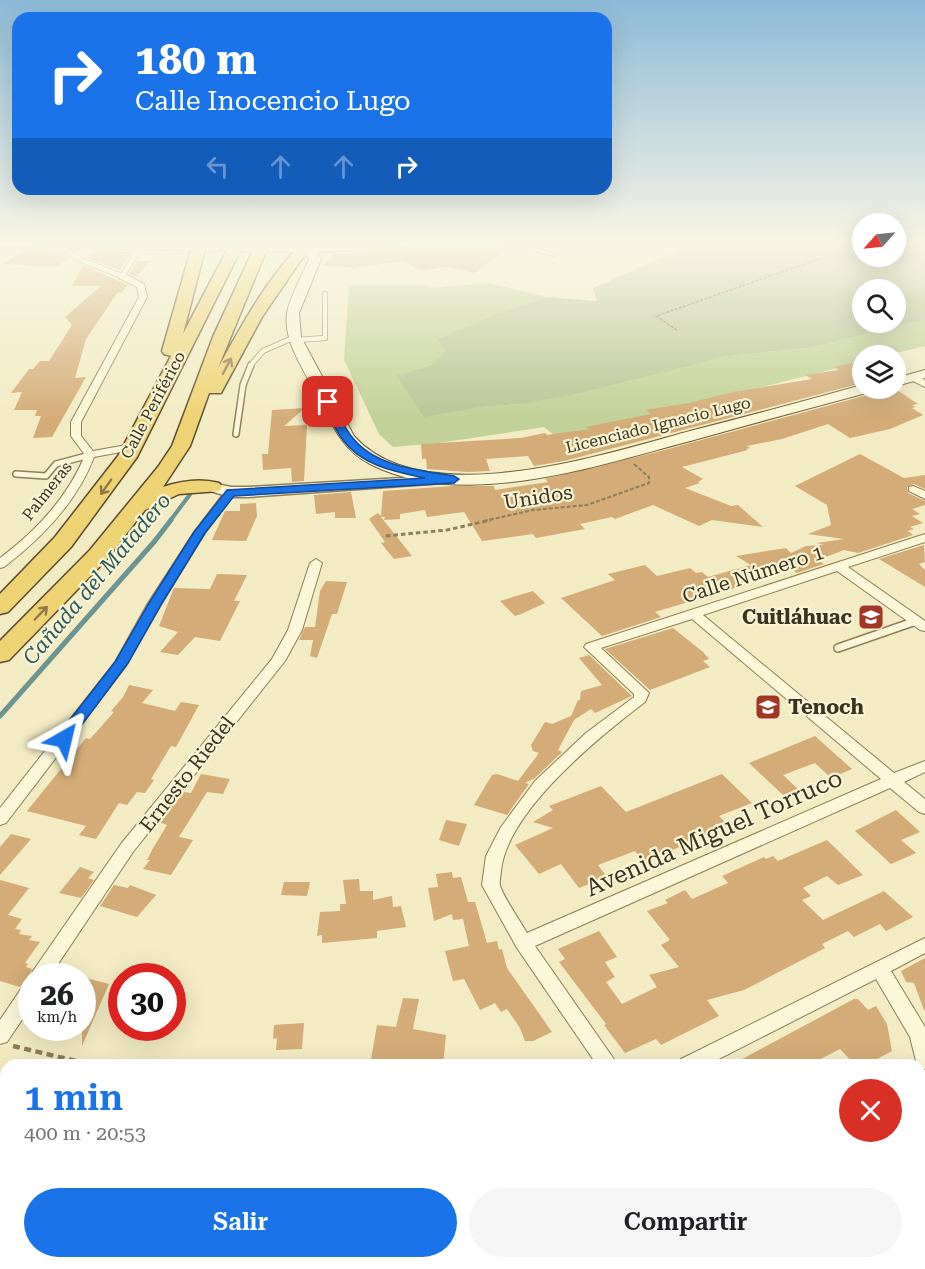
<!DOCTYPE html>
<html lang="es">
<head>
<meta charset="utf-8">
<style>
	:root { --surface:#fff; --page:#f6f6f6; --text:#202124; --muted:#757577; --accent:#1a73e8 }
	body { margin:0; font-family:"Roboto Serif",serif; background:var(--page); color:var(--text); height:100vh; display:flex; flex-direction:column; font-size:22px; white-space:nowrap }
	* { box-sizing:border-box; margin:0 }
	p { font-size:20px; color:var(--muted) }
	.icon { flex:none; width:33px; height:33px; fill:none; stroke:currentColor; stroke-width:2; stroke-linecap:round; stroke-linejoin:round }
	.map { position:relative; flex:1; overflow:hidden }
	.sheet { position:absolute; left:0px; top:1059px; width:926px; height:210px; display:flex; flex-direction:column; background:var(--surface); border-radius:18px 18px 0 0; box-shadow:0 6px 24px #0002 }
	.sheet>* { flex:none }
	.top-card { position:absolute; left:12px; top:12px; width:600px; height:183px; border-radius:18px; box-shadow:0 6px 24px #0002; background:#1a73e8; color:#fff; overflow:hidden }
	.needle { width:39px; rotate:243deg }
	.controls { position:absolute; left:852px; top:213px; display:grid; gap:12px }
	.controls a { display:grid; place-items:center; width:54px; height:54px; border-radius:50%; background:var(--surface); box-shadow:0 6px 24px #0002; font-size:30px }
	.speed { position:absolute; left:18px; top:963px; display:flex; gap:12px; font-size:30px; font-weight:700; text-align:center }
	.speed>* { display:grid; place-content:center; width:78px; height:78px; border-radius:50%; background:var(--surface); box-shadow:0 6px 24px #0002; line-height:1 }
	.speed small { font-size:15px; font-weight:400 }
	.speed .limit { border:9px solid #d22; background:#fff; color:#111 }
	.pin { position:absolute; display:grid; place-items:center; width:51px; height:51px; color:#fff; margin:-26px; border-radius:12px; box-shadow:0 3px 9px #0006 }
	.me { position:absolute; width:66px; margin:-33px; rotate:37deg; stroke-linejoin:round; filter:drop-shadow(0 0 4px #0008) }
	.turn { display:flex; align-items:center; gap:21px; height:126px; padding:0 24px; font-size:27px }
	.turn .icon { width:78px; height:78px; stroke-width:2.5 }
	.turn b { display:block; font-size:42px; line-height:51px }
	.lanes { display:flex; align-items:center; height:57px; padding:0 24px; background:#0003; justify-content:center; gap:30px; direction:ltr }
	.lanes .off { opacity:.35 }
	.round { display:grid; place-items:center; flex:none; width:63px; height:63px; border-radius:32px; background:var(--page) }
	.headline { display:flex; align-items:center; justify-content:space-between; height:102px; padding:0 24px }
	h1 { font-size:36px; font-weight:600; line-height:45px; color:var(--accent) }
	.button { display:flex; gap:12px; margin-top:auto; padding:12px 24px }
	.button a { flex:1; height:69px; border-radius:36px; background:var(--accent); color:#fff; font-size:24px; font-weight:600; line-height:69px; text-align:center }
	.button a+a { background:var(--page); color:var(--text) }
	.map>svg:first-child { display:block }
</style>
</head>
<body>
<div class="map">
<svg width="925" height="1269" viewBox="0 0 925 1269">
	<rect width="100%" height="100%" fill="#f2ebc4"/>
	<path fill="#c1d197" d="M488 283 546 297 497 313 437 339 445 351 431 365 396 375 480 407 518 404 728 356 808 348 925 320V346L888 355 862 356V362L601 427 554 435 544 427 439 443 393 447 379 434 344 360 349 285H422L434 288Z"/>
	<path fill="#b8c596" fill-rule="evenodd" d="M663 242H862V256H896V242H925V320L808 348 728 356 571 395 518 404 480 407 424 417 396 375 431 365 445 351 437 339 497 313 546 297 597 301 593 288 680 250ZM862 290H896V322H862Z"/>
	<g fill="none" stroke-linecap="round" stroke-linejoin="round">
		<path stroke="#6c9490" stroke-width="4" d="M170 521 194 489"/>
		<path stroke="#6c9490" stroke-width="5" d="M0 716 154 542 171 520"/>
	</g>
	<path fill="#d3ac77" d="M425 242H501L510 246 474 273 446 267 422 271 403 261 353 268 324 265 332 254 395 251Z
		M24 250 63 253 70 258 56 267 3 264Z
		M91 251H133L120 270 87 258Z
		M137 261H151L136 277 129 274Z
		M83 265 128 285 121 293 118 292 86 339 75 378 86 377 52 437 33 438 41 416H35L37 410H14L22 392 11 393 29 369H33L40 361H49L72 325 65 317 101 286H72Z
		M854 363 862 367V383L564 461 534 466 528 456 486 459 490 471 468 472 427 469 426 459H422L421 444 521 438 545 433 547 435 589 429 586 427 651 414 645 410 689 403 733 392 812 379 805 375 839 370 834 367Z
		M878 388H894L918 404 912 405 916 407 912 408 923 415 890 429 850 438 828 424 782 439 747 446 750 448 746 449 748 450 682 467 703 479 698 482 700 483 685 488 731 506 738 505 763 527 712 520 699 526 653 505 615 519 612 517 580 524 585 529 536 538 533 534 482 541 464 512 427 517 425 510 400 514V519L384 520 385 517H381L412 556 394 559 381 543 385 542 369 519 378 513 381 516 383 491 453 486H494L495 490 548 482 545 479 657 452 875 393Z
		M305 408 284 426 307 425 304 481 292 482 291 468 263 470 262 454H268L272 410Z
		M860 454 904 478 925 475V489L914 484 907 487 908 493 925 501V505L912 509 920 514 912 516 923 523 910 527 914 529 908 531 913 535 858 553 844 550 818 560 824 564 797 573 791 569 743 580 748 584 655 612 661 617 602 636 561 598 615 580 608 574 645 565 657 576 690 568 696 573 702 572 708 577 751 565 736 556 786 548 791 553 806 546 824 545 817 543 844 539 808 534 831 525 827 505 795 486Z
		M351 492 356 518H335V512L316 514 314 495Z
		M256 503 257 516 246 541 212 540 225 511H240V504Z
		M924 545 925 562 919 564 925 570V587L879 559Z
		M217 574 247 575 234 601H240L220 641 195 637 178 655 160 652 178 632 159 626 174 588 210 589Z
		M326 581 347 582 337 614H332L317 658 310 656 313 640H299L305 627H315L320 591Z
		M533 591 545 603 521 614 515 616 500 601Z
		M673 628 703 652 709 659 703 661 710 667 650 690 605 649Z
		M589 655 632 696 595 713 591 709 574 720 558 750 562 752 560 754 535 778 525 783 529 784 507 815 474 805 492 775 497 774 518 781 539 753 533 751 531 745 545 722 552 724 571 716 578 700H580L581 691 602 685 579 658Z
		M129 685 153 690 142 703 175 711 181 702 199 705 176 747 171 746 151 779 154 780 145 793 137 792 127 805 119 803 96 839 79 835 86 826 27 811 86 738 90 739 114 712 111 711 123 697Z
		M815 736 852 769 831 778 815 763 783 775 799 790 784 796 749 763Z
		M201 774 230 779 223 794 207 792 179 837 193 840 171 875 143 869 150 860H147L152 850 167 825 159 822 184 792 191 793Z
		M722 774 752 803 719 816 729 826 644 862 635 851 598 865 607 877 579 888 561 864 539 874 515 845 553 828 533 822 553 810 549 806 601 786 626 812Z
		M896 810 920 832 901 840 916 853 891 864 855 831Z
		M446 820 467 824 459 846 439 840Z
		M11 834 31 839 0 875V847Z
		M827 840 863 875 838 885 827 876 803 888 811 896 802 900 823 920 884 891 913 917 886 931 880 924 854 937 848 931 822 944 825 948 744 990 707 1000 719 1016 661 1045 656 1039 625 1053 604 1025 606 1024 559 962 565 959 558 949 599 931 617 957 605 962 615 977 606 982 622 1004 657 987 649 975 679 967 661 945 670 940 647 911 668 903 665 900 685 890 692 899 728 883 722 876 764 857 766 859 773 856 778 861Z
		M80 867 94 872 88 878 94 880 81 898 59 893Z
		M452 872 453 878 461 877 468 902H475L487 943 497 941 499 950 502 949 507 968 552 1032 533 1041H525L520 1028 507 1009 501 1012 495 1003 480 1010 464 979 453 981 445 951 469 946 463 919 453 920 452 914 434 921 428 888 438 887 436 874Z
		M359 879 360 891H373V900L392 896 393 907 401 906 406 927 377 931V938L322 943V935L317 936 320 912 340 911V904H346L343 880Z
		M0 880 29 888 8 915 22 919 15 929 21 930 19 934 32 936 29 940 40 942 25 963 28 964 26 967 32 969 30 979 24 981 20 987 0 981Z
		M284 882H310L307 896 281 895Z
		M114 885 128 888 130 885 156 895 137 917 100 906Z
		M925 958V1010H924L914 983 906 982 901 971Z
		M82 977 109 984 82 1046Z
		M403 998 419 999 413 1029 446 1035 443 1065H370L377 1025 396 1027Z
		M854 999H858L868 1010 876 1006 887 1024 892 1051 866 1065H855L840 1049 809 1065H731Z
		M304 1023 302 1049 276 1050 277 1038 273 1039 274 1025Z"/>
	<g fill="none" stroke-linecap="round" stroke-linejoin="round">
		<defs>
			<path id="service-far2" d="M61 246 81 260 122 276 141 247
				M297 340 325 338V294
				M250 366 263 351 295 337"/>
			<path id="service-far1" d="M236 434 243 385 251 365
				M16 474 46 476 56 464 90 455"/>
			<path id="service" d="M838 648 916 621"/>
			<path id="minor" d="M503 242H516L557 254 553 256Z
				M119 274H125L144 284 147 297 81 422V436L93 451 132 444 137 447 132 450 94 457C77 502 42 538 4 567L0 568V558C36 531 68 497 85 455L71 436V422L139 297 137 287 119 278Z
				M912 374 925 380V387L909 379V375Z
				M913 486 925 491V499L909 491V487Z
				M230 489 236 492 205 533 162 603 126 666 6 823 0 825V808L115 662 148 603 194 532 226 490Z
				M925 534V542L848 567 925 621V631L920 630 837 571 703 615 894 773 925 761V772L904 782 925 799V814L919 812 890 788 535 946 618 1065H597L517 948 482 885 486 856 501 827 535 781 586 733 634 697V694L584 647 586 644ZM692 619 881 779 527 933C521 922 502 895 500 885 499 881 501 875 501 871 507 811 599 737 645 702L649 693 601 648Z
				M316 559 322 563 302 630 285 661 133 852 50 976 32 978 33 971 121 844 272 659 288 630 310 563Z
				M925 938V953L891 971 925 1027V1069L917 1065 910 1037 876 979 707 1065H678L681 1059Z
				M32 981V1005L7 1042 0 1044V1020L25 983Z
				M925 1151V1181L920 1183V1153Z
				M472 1263H496L499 1269H475Z
				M672 1263H704L701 1269H669Z
				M749 1263H779L782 1269H752Z
				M808 1263H838L835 1269H805Z"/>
			<path id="tertiary" d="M452 475 459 479 457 482 248 497H230L207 490 205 487 212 483 231 487H248Z"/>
			<path id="secondary" d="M0 242 307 246 423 242 395 249 317 252 321 259 299 313 301 337 354 436C423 514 605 454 690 431 748 416 805 401 862 385V388H876L874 391C814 407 754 423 694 440 599 465 464 512 370 464 342 450 332 424 318 397 306 373 283 342 287 314 289 298 303 274 309 259L304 252 0 247Z
				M925 370V378L896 386V378Z"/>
			<path id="trunk" d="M198 242H211L204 253 183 334 228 248H238L240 251 137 457 71 547 8 612 0 614V594L55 537 118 456 171 356 164 354 162 351 190 253Z
				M303 242H317L301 260 262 317 221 393H209L190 446 163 487C181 481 200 478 219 483L222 487 219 491 179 494 145 510 106 560 9 660 0 662V641L90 550 158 467 172 446 213 337 254 248H264L266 251 218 368C242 325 267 278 303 242Z"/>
		</defs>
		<use href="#service-far2" stroke="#8e7e59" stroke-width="6"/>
		<use href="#service-far1" stroke="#8e7e59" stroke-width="8"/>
		<use href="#service" stroke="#8e7e59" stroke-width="10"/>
		<use href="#minor" stroke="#8e7e59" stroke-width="2"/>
		<use href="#tertiary" stroke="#8e7e59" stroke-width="3"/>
		<use href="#secondary" stroke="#705e3c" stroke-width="2"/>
		<use href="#trunk" stroke="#5c4a2d" stroke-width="3"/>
		<path stroke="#8e7e59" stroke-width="1.5" stroke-dasharray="3 1.5" stroke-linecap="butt" d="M830 242 849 247
			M677 330 656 316 862 244"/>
		<path stroke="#8e7e59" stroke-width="2" stroke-dasharray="4 2" stroke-linecap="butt" d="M484 521 533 510 587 505 649 483V477L634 464"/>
		<path stroke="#8e7e59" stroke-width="3" stroke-dasharray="4.5 3" stroke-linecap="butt" d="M386 536 447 530 491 520"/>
		<path stroke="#8e7e59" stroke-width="4.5" stroke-dasharray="7 4.5" stroke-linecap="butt" d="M13 1046 93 1065"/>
		<use href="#service-far2" stroke="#fbf7d8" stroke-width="4.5"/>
		<use href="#service-far1" stroke="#fbf7d8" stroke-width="5"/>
		<use href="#service" stroke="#fbf7d8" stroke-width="7"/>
		<use href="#minor" fill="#fbf7d8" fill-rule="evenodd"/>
		<use href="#tertiary" fill="#fbf7d8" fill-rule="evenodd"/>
		<use href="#secondary" fill="#fbf7d8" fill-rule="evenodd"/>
		<use href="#trunk" fill="#eed374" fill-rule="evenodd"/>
		<defs>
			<path id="trunk-bridge" d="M233 251 236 246
				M259 251 262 246"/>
		</defs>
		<use href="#trunk-bridge" stroke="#5c4a2d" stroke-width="16" stroke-linecap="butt"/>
		<use href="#trunk-bridge" stroke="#eed374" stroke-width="15"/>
	</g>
	<defs><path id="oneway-shaft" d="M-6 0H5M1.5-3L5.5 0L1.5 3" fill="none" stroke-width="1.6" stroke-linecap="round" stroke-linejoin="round" transform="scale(1.5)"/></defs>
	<g stroke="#8d7a45">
		<use href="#oneway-shaft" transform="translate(227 366) rotate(-62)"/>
		<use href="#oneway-shaft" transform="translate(106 487) rotate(125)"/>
		<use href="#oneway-shaft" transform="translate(41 613) rotate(-46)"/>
	</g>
	<linearGradient id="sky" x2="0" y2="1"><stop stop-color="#8dbad8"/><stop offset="0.58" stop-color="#f9f6e4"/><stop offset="1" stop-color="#f9f6e4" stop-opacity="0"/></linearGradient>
	<rect width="925" height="420" fill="url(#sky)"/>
	<path fill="#1a73e8" stroke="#114b97" stroke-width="1.5" d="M324 400H331C338 412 343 426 352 437 375 467 419 470 454 476L459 479 454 483 234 496 205 533 162 603 128 663 69 742H58L56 739 58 735 115 662 149 603 194 532 227 490 425 478C396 472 362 466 343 440 334 429 329 414 323 402Z"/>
	<defs>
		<symbol id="school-square" viewBox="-11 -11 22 22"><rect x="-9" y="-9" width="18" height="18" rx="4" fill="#a23824" stroke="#f8f4d4"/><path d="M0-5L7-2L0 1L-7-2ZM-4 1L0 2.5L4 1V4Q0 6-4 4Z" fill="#fff"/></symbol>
	</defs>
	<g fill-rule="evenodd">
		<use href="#school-square" x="856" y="602" width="30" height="30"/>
		<use href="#school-square" x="753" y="692" width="30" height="30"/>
	</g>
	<g text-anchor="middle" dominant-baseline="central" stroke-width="4.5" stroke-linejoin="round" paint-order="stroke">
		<g font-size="16" fill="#3d321e" stroke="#f8f4d4">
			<text transform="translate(153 405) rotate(-62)">Calle Periférico</text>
			<text transform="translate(658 425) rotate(-14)">Licenciado Ignacio Lugo</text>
			<text transform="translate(47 491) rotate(-52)">Palmeras</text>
		</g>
		<g font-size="20" fill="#3d321e" stroke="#f8f4d4">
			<text transform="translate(538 497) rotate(-9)">Unidos</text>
			<text transform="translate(753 574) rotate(-18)">Calle Número 1</text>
			<text transform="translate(187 774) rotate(-52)">Ernesto Riedel</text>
		</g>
		<g font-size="20" font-weight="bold" fill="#3d321e" stroke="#f8f4d4" text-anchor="end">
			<text x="852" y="617">Cuitláhuac</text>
			<text x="788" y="707" text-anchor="start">Tenoch</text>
		</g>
		<g font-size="21" font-style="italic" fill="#2c595e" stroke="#f8f4d4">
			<text transform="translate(97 579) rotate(-50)">Cañada del Matadero</text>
		</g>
		<g font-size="24" fill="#3d321e" stroke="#f8f4d4">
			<text transform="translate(714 833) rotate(-24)">Avenida Miguel Torruco</text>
		</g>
	</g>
</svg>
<div class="controls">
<a><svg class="needle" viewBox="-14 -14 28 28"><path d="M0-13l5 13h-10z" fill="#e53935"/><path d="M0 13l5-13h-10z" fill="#757577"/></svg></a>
<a><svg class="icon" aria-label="search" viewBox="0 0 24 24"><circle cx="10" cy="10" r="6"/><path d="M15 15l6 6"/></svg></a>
<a><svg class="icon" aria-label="layers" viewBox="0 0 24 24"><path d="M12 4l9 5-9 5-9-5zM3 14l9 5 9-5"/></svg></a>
</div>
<div class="speed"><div>26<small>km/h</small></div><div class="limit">30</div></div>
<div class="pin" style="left:328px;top:402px;background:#d93025"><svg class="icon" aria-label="arrive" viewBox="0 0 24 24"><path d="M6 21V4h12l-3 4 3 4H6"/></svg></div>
<svg class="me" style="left:64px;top:739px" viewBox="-20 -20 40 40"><path d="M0-17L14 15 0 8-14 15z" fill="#1a73e8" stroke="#fff" stroke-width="4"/></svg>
<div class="top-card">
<div class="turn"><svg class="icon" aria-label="right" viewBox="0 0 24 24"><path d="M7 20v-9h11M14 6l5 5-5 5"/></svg><div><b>180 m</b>Calle Inocencio Lugo</div></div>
<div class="lanes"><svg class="icon off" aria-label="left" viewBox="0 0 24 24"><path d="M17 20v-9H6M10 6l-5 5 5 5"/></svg><svg class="icon off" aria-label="ahead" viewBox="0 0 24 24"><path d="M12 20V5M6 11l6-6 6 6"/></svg><svg class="icon off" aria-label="ahead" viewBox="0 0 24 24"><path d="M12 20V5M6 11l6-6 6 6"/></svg><svg class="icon" aria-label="right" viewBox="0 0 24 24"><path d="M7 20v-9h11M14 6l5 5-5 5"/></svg></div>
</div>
<section class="sheet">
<div class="headline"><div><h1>1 min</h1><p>400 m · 20:53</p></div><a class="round" style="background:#d93025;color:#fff"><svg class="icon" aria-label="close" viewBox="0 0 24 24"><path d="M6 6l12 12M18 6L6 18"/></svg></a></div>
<div class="button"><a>Salir</a><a>Compartir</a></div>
</section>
</div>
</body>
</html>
